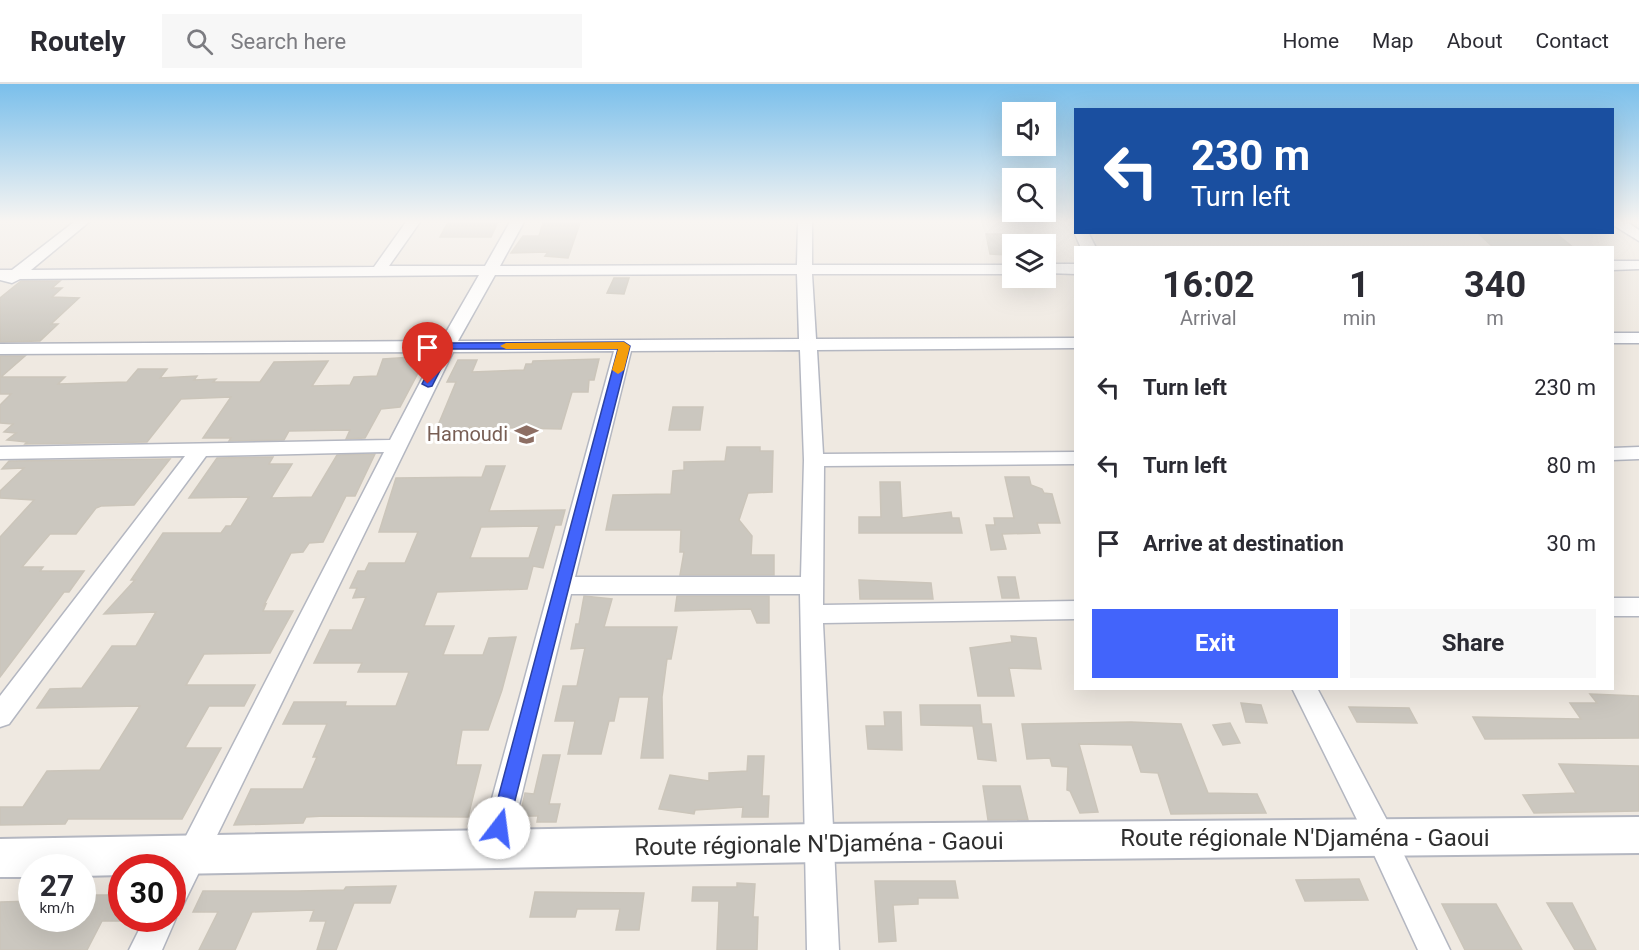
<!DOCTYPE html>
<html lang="en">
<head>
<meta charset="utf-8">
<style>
	:root { --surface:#fff; --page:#f7f7f7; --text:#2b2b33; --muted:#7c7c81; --line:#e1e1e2; --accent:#4264fb }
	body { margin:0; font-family:Roboto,sans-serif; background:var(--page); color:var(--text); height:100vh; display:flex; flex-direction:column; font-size:22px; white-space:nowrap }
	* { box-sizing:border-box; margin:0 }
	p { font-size:20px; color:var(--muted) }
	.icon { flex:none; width:33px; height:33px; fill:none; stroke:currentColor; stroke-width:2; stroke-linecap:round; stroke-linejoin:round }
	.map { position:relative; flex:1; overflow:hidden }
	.drawer { position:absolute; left:1074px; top:162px; width:540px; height:444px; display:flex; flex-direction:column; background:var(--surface); border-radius:0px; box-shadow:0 6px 24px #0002 }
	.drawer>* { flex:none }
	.banner { position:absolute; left:1074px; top:24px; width:540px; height:126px; border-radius:0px; box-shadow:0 6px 24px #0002; background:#1a4fa0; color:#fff; overflow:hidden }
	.buttons { position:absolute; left:1002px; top:18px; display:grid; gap:12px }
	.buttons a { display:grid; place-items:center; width:54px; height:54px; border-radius:0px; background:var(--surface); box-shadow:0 6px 24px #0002; font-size:30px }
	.speed { position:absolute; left:18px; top:770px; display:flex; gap:12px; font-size:30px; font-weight:700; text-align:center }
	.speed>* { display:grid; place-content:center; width:78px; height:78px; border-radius:50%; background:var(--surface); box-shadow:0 6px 24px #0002; line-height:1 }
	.speed small { font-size:15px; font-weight:400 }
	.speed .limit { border:9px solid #d22; background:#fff; color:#111 }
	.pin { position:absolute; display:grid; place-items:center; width:51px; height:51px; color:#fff; margin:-62px -26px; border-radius:50% 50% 50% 0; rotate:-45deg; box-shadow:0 0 6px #0007 }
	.pin .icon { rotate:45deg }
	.me { position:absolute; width:66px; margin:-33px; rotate:15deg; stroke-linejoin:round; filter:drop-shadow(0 0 4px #0008) }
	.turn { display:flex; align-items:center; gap:21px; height:126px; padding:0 18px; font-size:27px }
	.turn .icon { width:78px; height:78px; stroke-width:2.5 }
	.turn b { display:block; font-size:42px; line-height:51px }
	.eta { display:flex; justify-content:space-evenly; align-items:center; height:102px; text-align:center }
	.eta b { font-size:36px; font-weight:700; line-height:42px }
	.action { display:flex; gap:12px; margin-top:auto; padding:12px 18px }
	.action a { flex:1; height:69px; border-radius:0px; background:var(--accent); color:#fff; font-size:24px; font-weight:700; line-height:69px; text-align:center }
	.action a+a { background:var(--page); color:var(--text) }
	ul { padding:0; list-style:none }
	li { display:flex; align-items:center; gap:18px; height:78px; padding:0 18px }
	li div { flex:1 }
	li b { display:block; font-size:22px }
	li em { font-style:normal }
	header { display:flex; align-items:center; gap:36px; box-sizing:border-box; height:84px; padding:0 30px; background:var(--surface); border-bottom:2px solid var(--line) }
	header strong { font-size:28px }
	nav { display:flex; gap:33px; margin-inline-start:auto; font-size:21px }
	.search { width:420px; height:54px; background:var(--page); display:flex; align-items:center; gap:15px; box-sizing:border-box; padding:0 21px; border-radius:0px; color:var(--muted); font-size:22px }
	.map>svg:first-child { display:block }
</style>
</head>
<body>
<header>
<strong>Routely</strong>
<div class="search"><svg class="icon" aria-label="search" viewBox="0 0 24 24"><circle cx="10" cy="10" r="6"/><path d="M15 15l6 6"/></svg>Search here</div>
<nav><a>Home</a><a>Map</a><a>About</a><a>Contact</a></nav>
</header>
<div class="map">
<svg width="1639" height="866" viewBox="0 0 1639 866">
	<rect width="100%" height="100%" fill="#efe9e1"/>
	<path fill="#cbc7bf" stroke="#cbc5ba" stroke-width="1.5" fill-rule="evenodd" d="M448 138H498L491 153H440Z
		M543 139H580L568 174 545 172 548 168 511 169 523 152H539Z
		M1477 148H1554L1574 164H1494Z
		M986 150H1002L1007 171 990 170Z
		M614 194H629L624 210 607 209Z
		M21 197H60L52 204H62L52 213 79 214 51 240H58L40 257 0 258V214Z
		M0 272H25L1 293H65L58 300 127 298 138 285H167L160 294 197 292 194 296 216 295 213 298H260L274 278 328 277 312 302 350 301 354 293 377 292 383 275 427 272 400 323 381 325 365 354 346 355 350 346 289 347 284 356 229 357 231 354H203L231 313 181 315 147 358 25 360 27 358 7 356 16 349 4 348 13 340 0 339V321L11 310H0Z
		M599 275 594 296H589L588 308H572L561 345 470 343 467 350 434 351 456 298H447L458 276H477L472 288 524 286 526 280H532L533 277Z
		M673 323H703L700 346H669Z
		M727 363H760V367H773L772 408 748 409 739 436 752 452 751 471H774V491H680L684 468H680L681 446H606L613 411 671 410 673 387 684 386V378L725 377Z
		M375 370 355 412H346L323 458 309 459 303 468 291 469 264 521 266 520 263 527H293L270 569 204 570 186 601H255L244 622H209L185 664H221L182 735H68L65 740 0 741V723H23L47 687 100 686 140 622 37 624 50 605 82 604 112 562H136L156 528 104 530 135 496H131L163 449H221L226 442H231L249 413 189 414 217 374 273 373 269 380H292L271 414 312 413 337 371Z
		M170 375 134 421 101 422 96 424 76 450H50L22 483H43L40 487H84L69 508H64L0 593V453L34 416 0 414V407L24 384 2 385 9 377Z
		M486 382H505L489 427 565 426 561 441H555L543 484 533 482 527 505 437 508 424 542H454L443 571H483L489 554 516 553 502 606 488 646H462L456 681H481L468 733 324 732 306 733 303 739 234 741 251 705H303L317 673H313L327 640H283L294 618H346L345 622H396L409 588H358L362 579H314L330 546H352L366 513 353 514 357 504H350L358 487H365L369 479H405L418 448H379L396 394 482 393ZM539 442 529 474H470L481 443Z
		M1005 393H1029L1031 401 1042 405 1044 409 1052 410 1060 439H1037L1040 449 1002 450 1006 465 991 466 986 441H995L994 434H1014Z
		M880 398H900L902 434 951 428 952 434H959L962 449H859V433H881Z
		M998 493H1015L1019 514H1002Z
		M859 496 931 499 933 515H860Z
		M584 512 612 515 604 543H677L671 575H667L662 613 663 674H641L649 613H619L614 637H609L601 670H568L575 637H555L563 602H577L585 564 571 565 576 540H579Z
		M677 512H769V539H757L751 525 675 527Z
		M1011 552 1036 554 1041 585 1009 584 1014 612H978L970 564 1012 558Z
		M1590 610 1639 612V654L1485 655 1473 633 1581 635 1570 619H1597Z
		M1241 619 1261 621 1267 639 1246 638Z
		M920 621H980L982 640H991L996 677 978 675 973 642 921 641Z
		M1349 623 1409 624 1417 639 1357 638Z
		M884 628H901L902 666 868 665 866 642H885Z
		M1131 638 1181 640 1208 709 1257 710 1266 729 1171 730 1158 689 1141 688 1132 661 1079 660 1098 728 1080 729 1070 707 1067 706 1068 683 1052 682 1050 674 1027 675 1022 640Z
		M1230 639 1240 659 1223 661 1213 641Z
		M543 671H560L549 720H560L556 738H537L538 732H520L525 709 534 710Z
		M748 672H764L762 712H769L768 733H742L743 723 695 726 694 730 659 725 670 691 709 697V689L747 687Z
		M1559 680 1639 682V727L1534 729 1523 711 1576 709Z
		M983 702H1020L1028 736H988Z
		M118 793H122V837H102L87 866H0V818L32 817V834H82V811H108Z
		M1359 795 1368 816 1305 817 1296 796Z
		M875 797H955L958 814H918V820L893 821 896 857 879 858Z
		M737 799 755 800 753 833H758L757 866H717L719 817H692L693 803H737Z
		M396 802 390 819H354L336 866H317L326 837H310L314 826 252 828 235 866H199L218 828H193L203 807H298L344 806 346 803Z
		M535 808 644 809 639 846H616L620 825H577L575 833H530Z
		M1547 819H1572L1596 866H1575Z
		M1442 820H1496L1522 866H1465Z"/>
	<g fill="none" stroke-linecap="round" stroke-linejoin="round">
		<defs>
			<path id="street" d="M74 138H89L31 186 374 183 406 138H420L389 182H485L510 138H524L500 182 797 181 798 138H812V181H1012V190H812L816 255 1076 254V264L817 266 823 370 1076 368V380L824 382 823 521 1076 517V535L823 539 839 866H807L800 510H571L508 766 503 776 493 780 483 776 478 766 614 267 453 268 183 821 172 825V783H170L384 368 206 372 9 640 0 643V612L185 372 0 375V363L390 356 436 268 0 270V260L441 257 479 191 20 195 12 199 0 196V186H12ZM797 190 799 255 458 257 495 191ZM800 266 804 376 801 493H575L631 267Z
				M1612 138H1627L1639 146V157L1613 141Z
				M1076 146V148H1088L1096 164H1081L1074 148Z
				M1612 177H1639V185L1612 186Z
				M1046 180H1076V190L1046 189Z
				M1612 249H1639V259H1612Z
				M1639 363V375L1612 376V364Z
				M1612 514H1639V532H1612Z
				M1292 604H1317L1390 742 1450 866H1418L1370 762Z
				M172 825 176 834 162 866H129L145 834H172Z"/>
			<path id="secondary" d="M1639 733V769L820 778 172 790V783H122V791L82 792V783H32V793H0V755L820 740Z"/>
		</defs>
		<use href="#street" stroke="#b4b7c1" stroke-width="3"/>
		<use href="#secondary" stroke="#b4b7c1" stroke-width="4"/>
		<use href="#street" fill="#fff" fill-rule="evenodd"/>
		<use href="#secondary" fill="#fff" fill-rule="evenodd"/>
	</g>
	<linearGradient id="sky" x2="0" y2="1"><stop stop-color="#7abfeb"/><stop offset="0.53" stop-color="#f8f5f2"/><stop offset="1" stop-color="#f8f5f2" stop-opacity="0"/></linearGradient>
	<rect width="1639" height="259" fill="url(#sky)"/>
	<path fill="#4264fb" stroke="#2b41a3" stroke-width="1.5" d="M624 258 630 262 508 744 505 751 499 753 492 751 490 744 618 265H451L432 302 428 303 422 300 442 262 447 259Z"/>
	<path fill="#f59e0b" d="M624 258 630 262 624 286 618 290 612 286 618 265H506L500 262 506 259Z"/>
	<defs>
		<symbol id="school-bare" viewBox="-9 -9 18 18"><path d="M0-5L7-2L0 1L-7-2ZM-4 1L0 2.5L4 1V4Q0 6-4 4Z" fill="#8d6e63" stroke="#fff" stroke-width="2.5" paint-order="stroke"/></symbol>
	</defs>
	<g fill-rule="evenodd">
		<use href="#school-bare" x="510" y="334" width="33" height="33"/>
	</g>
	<g text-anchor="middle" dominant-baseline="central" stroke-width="6" stroke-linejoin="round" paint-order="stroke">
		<g font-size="20" fill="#785e54" stroke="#fff" text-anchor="end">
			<text x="508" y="350">Hamoudi</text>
		</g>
		<g font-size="24" fill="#2e2e2e" stroke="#fff">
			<text x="1305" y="754">Route régionale N'Djaména - Gaoui</text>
			<text transform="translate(819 760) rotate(-1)">Route régionale N'Djaména - Gaoui</text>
		</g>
	</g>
</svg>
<div class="buttons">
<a><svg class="icon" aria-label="sound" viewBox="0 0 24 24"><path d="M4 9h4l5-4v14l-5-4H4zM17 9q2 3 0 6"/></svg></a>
<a><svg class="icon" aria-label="search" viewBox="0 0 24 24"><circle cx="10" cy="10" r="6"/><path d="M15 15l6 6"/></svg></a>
<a><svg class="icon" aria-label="layers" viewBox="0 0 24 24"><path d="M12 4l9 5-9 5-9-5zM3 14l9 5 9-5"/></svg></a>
</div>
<div class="speed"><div>27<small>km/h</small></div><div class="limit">30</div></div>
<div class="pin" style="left:428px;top:300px;background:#d93025"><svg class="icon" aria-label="arrive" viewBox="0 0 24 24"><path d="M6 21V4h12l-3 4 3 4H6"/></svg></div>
<svg class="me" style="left:499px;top:744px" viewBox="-20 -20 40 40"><circle r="19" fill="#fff"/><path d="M0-13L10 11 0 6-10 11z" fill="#4264fb"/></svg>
<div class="banner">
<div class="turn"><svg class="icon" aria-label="left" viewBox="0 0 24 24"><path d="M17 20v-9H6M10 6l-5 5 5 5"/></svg><div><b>230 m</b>Turn left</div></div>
</div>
<section class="drawer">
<div class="eta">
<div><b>16:02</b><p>Arrival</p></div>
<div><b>1</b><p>min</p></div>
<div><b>340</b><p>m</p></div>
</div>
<ul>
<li><svg class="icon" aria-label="left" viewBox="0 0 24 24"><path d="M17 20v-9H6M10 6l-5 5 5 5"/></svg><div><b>Turn left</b></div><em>230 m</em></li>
<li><svg class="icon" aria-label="left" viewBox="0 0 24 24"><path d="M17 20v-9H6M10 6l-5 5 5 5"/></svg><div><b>Turn left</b></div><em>80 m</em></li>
<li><svg class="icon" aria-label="arrive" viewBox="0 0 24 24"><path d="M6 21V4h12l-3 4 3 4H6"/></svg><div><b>Arrive at destination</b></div><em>30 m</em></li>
</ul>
<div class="action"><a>Exit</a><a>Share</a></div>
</section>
</div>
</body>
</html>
